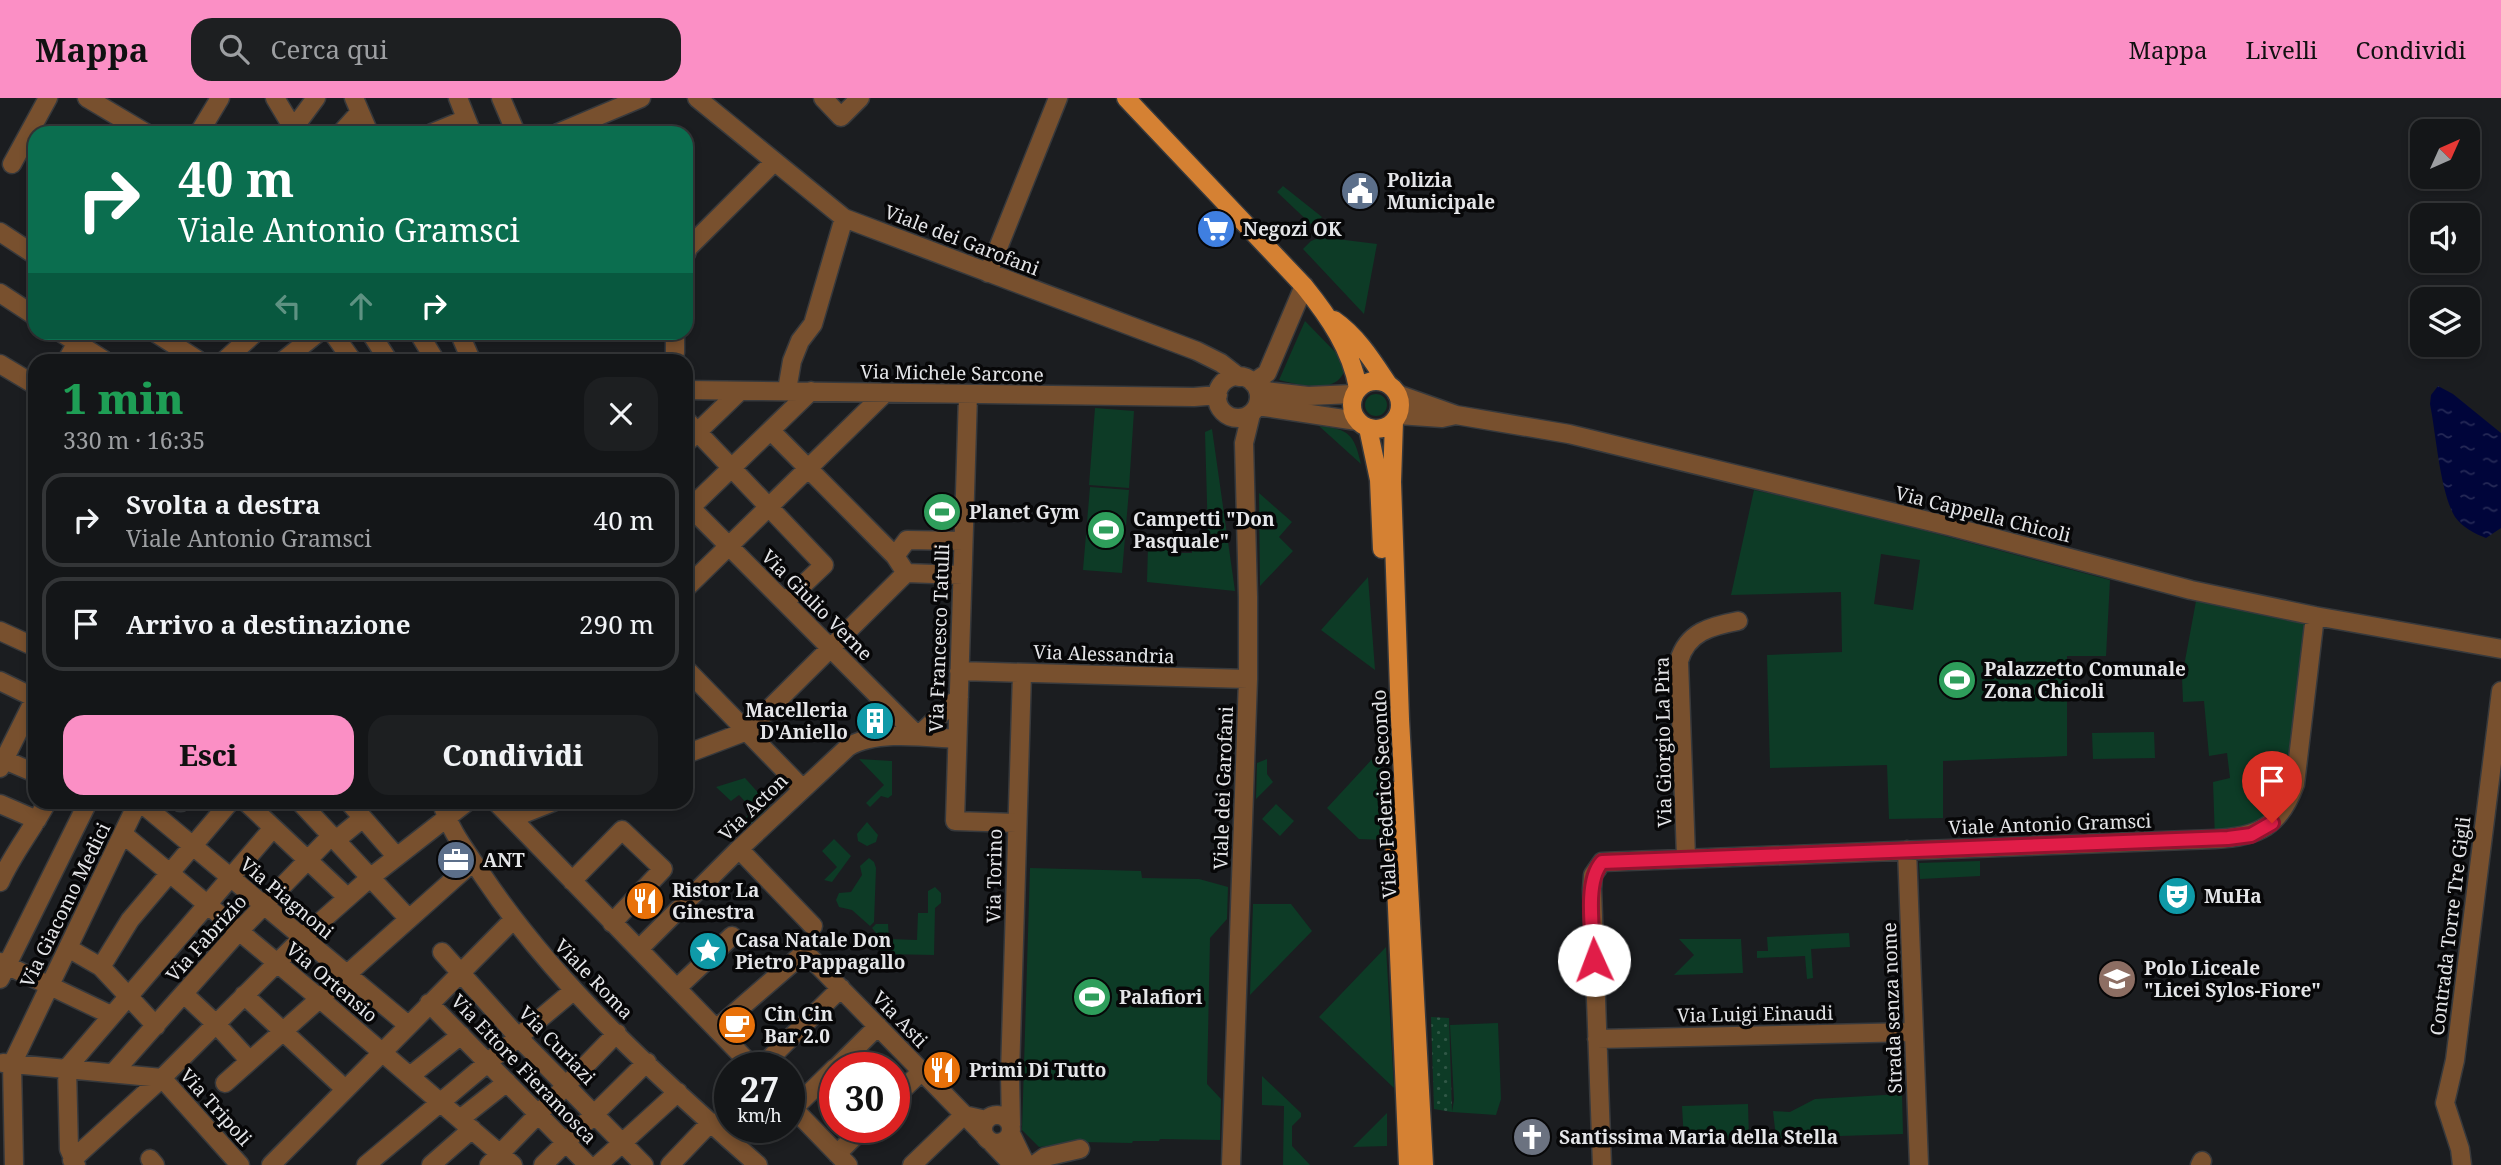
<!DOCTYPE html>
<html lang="it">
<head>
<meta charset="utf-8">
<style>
	:root { --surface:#141618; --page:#1d1f21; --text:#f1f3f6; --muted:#9d9fa2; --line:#333537; --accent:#fb8fc5 }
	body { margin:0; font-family:"Noto Serif",serif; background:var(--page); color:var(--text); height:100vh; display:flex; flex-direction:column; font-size:26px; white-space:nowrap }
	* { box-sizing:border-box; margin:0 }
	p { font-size:23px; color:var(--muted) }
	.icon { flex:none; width:38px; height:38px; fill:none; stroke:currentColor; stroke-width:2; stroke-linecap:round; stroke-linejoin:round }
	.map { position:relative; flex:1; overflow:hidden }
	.panel { position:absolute; left:28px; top:256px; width:665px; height:455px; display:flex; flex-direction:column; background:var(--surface); border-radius:21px; box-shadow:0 4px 10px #0003,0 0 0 2px var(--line) }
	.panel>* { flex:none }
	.guide { position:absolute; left:28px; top:28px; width:665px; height:214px; border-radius:21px; box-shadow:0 4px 10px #0003,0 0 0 2px var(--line); background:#0b6e4f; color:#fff; overflow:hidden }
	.needle { width:46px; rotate:45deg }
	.controls { position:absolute; left:2410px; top:21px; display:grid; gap:14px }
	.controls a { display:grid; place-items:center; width:70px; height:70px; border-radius:14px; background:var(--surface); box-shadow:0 4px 10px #0003,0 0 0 2px var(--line); font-size:35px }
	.speed { position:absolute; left:714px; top:954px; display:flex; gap:14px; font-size:35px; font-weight:700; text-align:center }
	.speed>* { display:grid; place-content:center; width:91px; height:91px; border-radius:50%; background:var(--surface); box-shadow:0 4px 10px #0003,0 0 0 2px var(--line); line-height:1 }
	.speed small { font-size:18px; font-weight:400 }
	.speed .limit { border:10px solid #d22; background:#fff; color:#111 }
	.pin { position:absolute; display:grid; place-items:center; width:60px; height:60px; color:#fff; margin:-72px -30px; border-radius:50% 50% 50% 0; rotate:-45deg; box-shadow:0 0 7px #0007 }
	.pin .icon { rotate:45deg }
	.me { position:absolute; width:77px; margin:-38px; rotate:358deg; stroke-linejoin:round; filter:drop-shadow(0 0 5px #0008) }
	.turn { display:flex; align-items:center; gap:24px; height:147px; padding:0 35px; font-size:32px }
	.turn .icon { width:91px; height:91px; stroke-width:2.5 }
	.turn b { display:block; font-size:49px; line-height:60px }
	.lanes { display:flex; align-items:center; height:66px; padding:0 35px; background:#0003; justify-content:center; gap:35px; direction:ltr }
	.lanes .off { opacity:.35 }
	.round { display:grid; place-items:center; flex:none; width:74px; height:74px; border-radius:21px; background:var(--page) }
	.summary { display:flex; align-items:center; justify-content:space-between; height:119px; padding:0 35px }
	h1 { font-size:42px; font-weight:800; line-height:52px; color:#1e9e55 }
	.button { display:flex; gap:14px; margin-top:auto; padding:14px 35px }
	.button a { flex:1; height:80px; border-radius:21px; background:var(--accent); color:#111; font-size:28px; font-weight:800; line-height:80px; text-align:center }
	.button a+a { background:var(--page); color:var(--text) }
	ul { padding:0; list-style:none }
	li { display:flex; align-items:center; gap:21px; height:94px; margin:0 14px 10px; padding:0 21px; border:4px solid var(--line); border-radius:21px }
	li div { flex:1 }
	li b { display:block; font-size:26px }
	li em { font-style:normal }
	header { display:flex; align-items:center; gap:42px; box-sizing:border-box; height:98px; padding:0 35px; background:var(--accent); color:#111 }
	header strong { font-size:33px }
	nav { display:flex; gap:38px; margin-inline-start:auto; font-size:24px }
	.search { width:490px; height:63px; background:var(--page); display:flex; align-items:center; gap:18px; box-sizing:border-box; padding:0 24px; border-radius:21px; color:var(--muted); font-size:26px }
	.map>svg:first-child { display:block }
</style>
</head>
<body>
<header>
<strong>Mappa</strong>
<div class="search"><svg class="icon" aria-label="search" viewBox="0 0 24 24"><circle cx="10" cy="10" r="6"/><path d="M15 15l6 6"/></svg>Cerca qui</div>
<nav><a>Mappa</a><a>Livelli</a><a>Condividi</a></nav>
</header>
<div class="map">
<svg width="2501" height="1067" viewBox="0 0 2501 1067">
	<defs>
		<pattern id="grass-dots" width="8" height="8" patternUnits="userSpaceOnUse" patternTransform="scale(1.75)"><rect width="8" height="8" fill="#0d3b26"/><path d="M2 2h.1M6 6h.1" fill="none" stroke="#305746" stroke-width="1.8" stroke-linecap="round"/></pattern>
		<pattern id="water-ripples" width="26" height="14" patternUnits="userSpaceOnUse" patternTransform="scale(1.75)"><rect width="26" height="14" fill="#00053a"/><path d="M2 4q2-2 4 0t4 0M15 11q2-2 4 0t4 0" fill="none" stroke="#252956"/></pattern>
	</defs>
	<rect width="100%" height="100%" fill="#1b1d20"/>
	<path fill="url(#grass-dots)" d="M1431 919 1449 920 1452 1014 1434 1011Z"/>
	<path fill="#0d3b26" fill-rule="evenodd" d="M1283 88 1322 119 1314 129 1277 94Z
		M1321 139 1377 146 1364 216 1303 151 1311 143Z
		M1305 223 1341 260 1345 268C1342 298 1299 287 1279 282Z
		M1365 307a11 11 0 1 1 22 0a11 11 0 1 1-22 0Z
		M1095 310 1134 313 1129 390 1089 387Z
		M1319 328C1349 331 1354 336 1361 366Z
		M1212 331 1235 493 1147 484 1148 448 1155 439H1169L1170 455H1192L1193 440 1208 439 1205 334Z
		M1090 389 1129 392 1122 475 1083 472Z
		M1754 392 1851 413 2110 482 2106 558H2067V658L1943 663V720L1889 721 1887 667 1770 670 1767 557 1842 554 1841 494 1731 497ZM1881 456 1920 462 1913 512 1874 506Z
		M1259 395 1292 424 1279 439 1293 453 1260 488Z
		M1368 479 1375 572 1321 532Z
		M2196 503 2315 518 2295 686 2272 725 2215 741 2213 684 2230 680 2227 655 2209 658 2204 603 2183 604 2182 579Z
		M2154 634 2155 660 2093 661 2092 635Z
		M1375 658H1381L1384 742 1359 741 1327 710Z
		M859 661 892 663V697L888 700 881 698 870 709 866 705 884 687Z
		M1267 661V676L1273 684 1256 701 1257 665Z
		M745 680 771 709 752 726 746 719 752 711 739 697 731 703 716 689Z
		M1276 706 1294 723 1280 738 1262 721Z
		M867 724 878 737 876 744 867 748 858 743 857 736Z
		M834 741 851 758 832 784 824 782 837 769 822 753Z
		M869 760 874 764 876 770 874 824 870 828 852 812 839 809 836 802 839 795 851 794 862 777 860 768Z
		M1980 763V778L1920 781 1919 765Z
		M1030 770 1141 773 1142 780 1199 781 1228 789 1227 821 1210 840 1207 986 1221 1001 1220 1042 1160 1041 1159 1043H1133L1132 1045 1081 1044 1039 1049 1022 1032Z
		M935 789 941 795V805L935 810 934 857 884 856 866 837 876 835 872 830 876 826H888L889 841 917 842 918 815H928V793Z
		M1253 806H1291L1312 833 1250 897Z
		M1849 835 1850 849 1811 851 1813 880 1807 881 1805 858 1757 860V853H1768L1767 839Z
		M1679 841H1741L1743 875 1674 877 1694 857Z
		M1386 849 1394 990 1319 919Z
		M1498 925 1501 1001 1496 1017 1452 1014 1454 1002 1450 927Z
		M1262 978 1301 1015V1019L1292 1028V1048L1310 1067H1283L1284 1008 1262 1007Z
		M1902 996 1903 1036 1776 1040 1773 1013 1790 1014 1815 1001Z
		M1748 1006 1749 1041 1684 1043 1682 1008Z
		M1387 1015V1048L1353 1049Z"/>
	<path fill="url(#water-ripples)" d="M2438 288 2453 296 2501 335V430L2486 440C2475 436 2462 429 2455 419 2440 394 2436 336 2430 306L2431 297Z"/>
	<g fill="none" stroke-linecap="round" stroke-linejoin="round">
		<defs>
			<path id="minor" d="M87 0 146 35
				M275 0 296 35
				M354 0 369 35
				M458 0 472 35
				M501 0 516 35
				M697 0 844 120 1197 253 1221 265 1239 279
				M823 0 841 19 860 0
				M199 35 220 0
				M290 35 316 0
				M341 35 360 14
				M432 35 466 21
				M558 35 641 0
				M12 66 48 0
				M0 134 35 157
				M686 156 688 150 774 64
				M988 175 1058 0
				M0 195 35 218
				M60 234 104 262
				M154 234 198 262
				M332 234 352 262
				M370 234 388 262
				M418 234 435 262
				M459 234 471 262
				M675 234V255
				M67 262 83 234
				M225 262 256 234
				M284 262 319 234
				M0 266 35 287
				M1217 299a21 21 0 1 1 42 0a21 21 0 1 1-42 0Z
				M1253 285 1267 275 1304 188
				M686 292C855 295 1024 298 1194 299L1218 297
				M787 292 792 263 800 243 813 226 844 120
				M1258 292 1308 298 1353 296
				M1397 296 1456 317 1569 336 1949 428 2191 492 2315 518 2501 551
				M968 297 955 723 1016 725
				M1258 308 1357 323
				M1398 317 1442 320 1456 317
				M686 322 824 467 785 504
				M686 345 740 293
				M686 405 918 638
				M686 414 811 293
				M895 458 907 442 963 443
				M906 475 962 477
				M686 490 884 296
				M0 533 35 549
				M686 571 802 690
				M959 573 1248 581
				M0 583 35 600 0 670
				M918 638 959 599
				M686 656 747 633 906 475 895 458 771 333
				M0 660 35 675
				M140 704 408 927
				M180 704H181
				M246 704 347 799
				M300 704 409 821
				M349 704 396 758
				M442 704C448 731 467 754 483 778 557 888 658 979 758 1067
				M496 704 754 970
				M0 706 37 722
				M513 720 553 704
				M123 736 319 900 513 1067
				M336 742 363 720
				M739 751 813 828
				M1907 752 1919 1067
				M1686 759 1679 563C1687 534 1711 528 1738 523
				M572 783 622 732 663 771 612 825
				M0 784C13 755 33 731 47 704
				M68 850 101 869 156 928
				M639 851 739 751 848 649C876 632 925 639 957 641
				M442 854 518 939 644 1067
				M0 864 111 917
				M101 869 130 822 230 704
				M0 881 88 704
				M677 890 732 838
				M184 896 216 926 249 962
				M244 897 345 991
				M429 905 588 1067
				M716 931 805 854 986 1039
				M1597 941 1914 934
				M3 965 162 980
				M760 970 841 890
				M836 970 878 928
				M114 974 239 833 332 737
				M410 978 461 937
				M162 980 240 1067
				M225 985 473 764
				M894 1000 922 973
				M789 1006 848 1067
				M793 1011 835 970
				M983 1031a14 14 0 1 1 28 0a14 14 0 1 1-28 0Z
				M460 1021 507 984
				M1011 1027 1010 976 1022 575
				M1011 1036 1026 1067
				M989 1042 1013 1067
				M837 1056 864 1029
				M150 1061 155 1067
				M72 1062 162 980 302 840 371 779 467 704
				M14 1067 12 966 138 704
				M76 1067 69 1051 67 970 273 730
				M271 1067 513 822
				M366 1067 573 893
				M431 1067 472 1031
				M489 1067 617 935
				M543 1067 647 964
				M598 1067 678 994
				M670 1067 711 1024
				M912 1067 964 1017 986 1022
				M1034 1067 1045 1059 1080 1051
				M1231 1067 1248 581V499L1244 345 1251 316
				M1602 1067 1592 791 1593 777 1602 764 2215 741C2259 739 2280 728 2295 686L2315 518
				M2200 1067 2202 1063
				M2462 1067 2460 1051 2445 1005 2455 962 2501 593"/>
			<path id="major" d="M1126 0 1304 188C1329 219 1351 251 1358 290
				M1334 222C1357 238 1372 262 1388 286
				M1352 307a24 24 0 1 1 48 0a24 24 0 1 1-48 0Z
				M1394 323 1392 384 1400 621 1424 1067
				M1368 330 1379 382 1382 451
				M1392 693 1408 1067"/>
		</defs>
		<use href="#minor" stroke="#37393c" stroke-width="21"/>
		<use href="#major" stroke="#37393c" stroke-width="21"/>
		<use href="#minor" stroke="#78502e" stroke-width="18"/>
		<use href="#major" stroke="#d58133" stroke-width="18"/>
	</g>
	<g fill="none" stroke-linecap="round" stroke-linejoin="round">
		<defs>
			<path id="route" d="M1594 862C1593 835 1584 784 1602 764L2228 740 2251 737 2272 725"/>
		</defs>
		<use href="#route" stroke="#92132f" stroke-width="18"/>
		<use href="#route" stroke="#e11d48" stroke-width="12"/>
	</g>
	<defs>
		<symbol id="civic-disc" viewBox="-11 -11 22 22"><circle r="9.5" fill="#5c6f8a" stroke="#070708"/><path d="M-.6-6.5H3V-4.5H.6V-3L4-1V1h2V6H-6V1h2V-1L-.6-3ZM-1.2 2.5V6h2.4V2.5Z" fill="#fff"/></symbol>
		<symbol id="supermarket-disc" viewBox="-11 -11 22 22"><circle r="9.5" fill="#3f7fe0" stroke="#070708"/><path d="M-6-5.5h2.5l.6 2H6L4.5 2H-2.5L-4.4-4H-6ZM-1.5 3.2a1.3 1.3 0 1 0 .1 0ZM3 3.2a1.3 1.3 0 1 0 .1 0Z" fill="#fff"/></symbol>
		<symbol id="stadium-disc" viewBox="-11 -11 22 22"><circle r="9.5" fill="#2e9e5b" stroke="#070708"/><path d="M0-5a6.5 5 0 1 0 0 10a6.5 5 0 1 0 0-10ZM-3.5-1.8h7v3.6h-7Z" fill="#fff"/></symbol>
		<symbol id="building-disc" viewBox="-11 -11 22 22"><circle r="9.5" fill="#0f9aa8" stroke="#070708"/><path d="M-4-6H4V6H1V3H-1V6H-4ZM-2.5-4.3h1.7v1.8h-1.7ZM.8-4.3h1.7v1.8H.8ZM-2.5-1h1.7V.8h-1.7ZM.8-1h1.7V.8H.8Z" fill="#fff"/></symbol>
		<symbol id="office-disc" viewBox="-11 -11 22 22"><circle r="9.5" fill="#5c6f8a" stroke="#070708"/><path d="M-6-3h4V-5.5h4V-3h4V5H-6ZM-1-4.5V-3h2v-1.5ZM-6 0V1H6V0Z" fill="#fff"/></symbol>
		<symbol id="theatre-disc" viewBox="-11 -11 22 22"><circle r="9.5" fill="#0f9aa8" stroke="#070708"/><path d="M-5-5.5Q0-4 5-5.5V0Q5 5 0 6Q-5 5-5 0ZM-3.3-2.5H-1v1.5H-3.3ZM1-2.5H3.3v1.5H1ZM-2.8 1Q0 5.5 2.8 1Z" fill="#fff"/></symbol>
		<symbol id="restaurant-disc" viewBox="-11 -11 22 22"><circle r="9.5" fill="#e8710a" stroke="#070708"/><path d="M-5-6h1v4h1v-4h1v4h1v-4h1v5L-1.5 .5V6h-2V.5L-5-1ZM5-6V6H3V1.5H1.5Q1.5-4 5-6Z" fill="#fff"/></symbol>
		<symbol id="sight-disc" viewBox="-11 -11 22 22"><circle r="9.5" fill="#0f9aa8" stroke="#070708"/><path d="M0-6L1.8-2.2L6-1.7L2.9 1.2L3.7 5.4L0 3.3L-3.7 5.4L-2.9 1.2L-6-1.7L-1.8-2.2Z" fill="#fff"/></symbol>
		<symbol id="school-disc" viewBox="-11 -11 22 22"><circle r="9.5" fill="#8d6e63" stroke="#070708"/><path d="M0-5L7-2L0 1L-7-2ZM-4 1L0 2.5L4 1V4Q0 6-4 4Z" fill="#fff"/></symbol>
		<symbol id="cafe-disc" viewBox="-11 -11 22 22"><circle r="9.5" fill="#e8710a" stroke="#070708"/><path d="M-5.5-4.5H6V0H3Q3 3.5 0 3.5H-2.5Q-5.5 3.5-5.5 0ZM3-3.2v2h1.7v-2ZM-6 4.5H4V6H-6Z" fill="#fff"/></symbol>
		<symbol id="church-disc" viewBox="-11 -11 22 22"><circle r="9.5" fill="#6b7280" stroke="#070708"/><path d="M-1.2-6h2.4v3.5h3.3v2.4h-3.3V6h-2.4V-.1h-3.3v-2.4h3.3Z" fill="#fff"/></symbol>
	</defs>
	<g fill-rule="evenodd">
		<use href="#civic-disc" x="1338" y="71" width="44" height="44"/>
		<use href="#supermarket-disc" x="1194" y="109" width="44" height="44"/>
		<use href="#stadium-disc" x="920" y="392" width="44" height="44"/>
		<use href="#stadium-disc" x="1084" y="410" width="44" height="44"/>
		<use href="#stadium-disc" x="1935" y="560" width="44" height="44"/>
		<use href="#building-disc" x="853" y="601" width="44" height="44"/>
		<use href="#office-disc" x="434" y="740" width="44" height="44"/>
		<use href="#theatre-disc" x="2155" y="776" width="44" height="44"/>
		<use href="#restaurant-disc" x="623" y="781" width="44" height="44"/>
		<use href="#sight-disc" x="686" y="831" width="44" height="44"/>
		<use href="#school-disc" x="2095" y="859" width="44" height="44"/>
		<use href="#stadium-disc" x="1070" y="877" width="44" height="44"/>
		<use href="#cafe-disc" x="715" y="905" width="44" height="44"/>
		<use href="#restaurant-disc" x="920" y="950" width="44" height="44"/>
		<use href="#church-disc" x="1510" y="1017" width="44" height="44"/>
	</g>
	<g text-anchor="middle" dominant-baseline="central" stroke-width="7" stroke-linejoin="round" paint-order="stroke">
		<g font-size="19" font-weight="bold" fill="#e4e5e8" stroke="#070708" text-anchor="start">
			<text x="1387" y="82">Polizia<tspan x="1387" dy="22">Municipale</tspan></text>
			<text x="1243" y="131">Negozi OK</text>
			<text x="969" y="414">Planet Gym</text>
			<text x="1133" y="421">Campetti "Don<tspan x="1133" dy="22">Pasquale"</tspan></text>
			<text x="1984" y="571">Palazzetto Comunale<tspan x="1984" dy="22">Zona Chicoli</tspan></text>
			<text x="848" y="612" text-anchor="end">Macelleria<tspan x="848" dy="22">D'Aniello</tspan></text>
			<text x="483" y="762">ANT</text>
			<text x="672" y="792">Ristor La<tspan x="672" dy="22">Ginestra</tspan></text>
			<text x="2204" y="798">MuHa</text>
			<text x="735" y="842">Casa Natale Don<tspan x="735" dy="22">Pietro Pappagallo</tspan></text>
			<text x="2144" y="870">Polo Liceale<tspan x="2144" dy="22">"Licei Sylos-Fiore"</tspan></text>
			<text x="1119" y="899">Palafiori</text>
			<text x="764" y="916">Cin Cin<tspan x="764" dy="22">Bar 2.0</tspan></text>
			<text x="969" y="972">Primi Di Tutto</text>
			<text x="1559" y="1039">Santissima Maria della Stella</text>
		</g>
		<g font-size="19" fill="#e4e5e8" stroke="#070708">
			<text transform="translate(962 142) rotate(21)">Viale dei Garofani</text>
			<text transform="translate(952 275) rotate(1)">Via Michele Sarcone</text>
			<text transform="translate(1983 416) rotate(14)">Via Cappella Chicoli</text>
			<text transform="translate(817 507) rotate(45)">Via Giulio Verne</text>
			<text transform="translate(939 540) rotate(-88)">Via Francesco Tatulli</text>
			<text transform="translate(1104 556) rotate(2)">Via Alessandria</text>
			<text transform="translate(1663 644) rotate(-91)">Via Giorgio La Pira</text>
			<text transform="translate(1223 690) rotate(-88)">Viale dei Garofani</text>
			<text transform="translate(1384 696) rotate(-93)">Viale Federico Secondo</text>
			<text transform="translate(753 709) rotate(-44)">Via Acton</text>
			<text transform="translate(2050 726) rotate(-2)">Viale Antonio Gramsci</text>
			<text transform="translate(994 778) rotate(-89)">Via Torino</text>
			<text transform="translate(287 800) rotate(40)">Via Piagnoni</text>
			<text transform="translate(65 807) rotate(-64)">Via Giacomo Medici</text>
			<text transform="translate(2450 828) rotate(-83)">Contrada Torre Tre Gigli</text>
			<text transform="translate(206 840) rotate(-48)">Via Fabrizio</text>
			<text transform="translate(594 881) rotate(46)">Viale Roma</text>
			<text transform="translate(332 884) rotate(40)">Via Ortensio</text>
			<text transform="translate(1892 910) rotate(-92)">Strada senza nome</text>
			<text transform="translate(1755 916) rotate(-1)">Via Luigi Einaudi</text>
			<text transform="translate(900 921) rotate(46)">Via Asti</text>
			<text transform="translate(557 947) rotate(46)">Via Curiazi</text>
			<text transform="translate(524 971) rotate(46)">Via Ettore Fieramosca</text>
			<text transform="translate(216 1009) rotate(48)">Via Tripoli</text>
		</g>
	</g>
</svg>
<div class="controls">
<a><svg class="needle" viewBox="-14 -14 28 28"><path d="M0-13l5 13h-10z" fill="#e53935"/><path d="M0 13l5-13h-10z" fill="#9d9fa2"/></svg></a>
<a><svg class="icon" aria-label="sound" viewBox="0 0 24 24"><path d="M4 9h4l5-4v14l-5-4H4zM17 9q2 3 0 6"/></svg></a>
<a><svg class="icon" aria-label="layers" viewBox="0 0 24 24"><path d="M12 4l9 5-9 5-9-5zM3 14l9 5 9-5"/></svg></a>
</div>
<div class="speed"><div>27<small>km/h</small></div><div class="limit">30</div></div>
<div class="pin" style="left:2272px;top:725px;background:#d93025"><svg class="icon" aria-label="arrive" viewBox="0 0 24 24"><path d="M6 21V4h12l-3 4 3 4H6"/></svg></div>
<svg class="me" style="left:1594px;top:862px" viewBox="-20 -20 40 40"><circle r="19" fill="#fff"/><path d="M0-13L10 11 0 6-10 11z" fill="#e11d48"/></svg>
<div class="guide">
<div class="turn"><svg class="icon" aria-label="right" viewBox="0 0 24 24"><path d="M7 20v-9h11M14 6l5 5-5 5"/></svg><div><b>40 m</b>Viale Antonio Gramsci</div></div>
<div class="lanes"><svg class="icon off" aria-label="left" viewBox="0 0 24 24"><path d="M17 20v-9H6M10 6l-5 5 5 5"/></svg><svg class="icon off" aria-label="ahead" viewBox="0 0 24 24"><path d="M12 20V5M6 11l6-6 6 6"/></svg><svg class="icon" aria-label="right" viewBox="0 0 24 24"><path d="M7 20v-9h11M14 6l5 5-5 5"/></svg></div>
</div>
<section class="panel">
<div class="summary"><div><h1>1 min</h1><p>330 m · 16:35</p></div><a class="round"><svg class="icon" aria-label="close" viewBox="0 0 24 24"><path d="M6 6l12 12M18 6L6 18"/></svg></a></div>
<ul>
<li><svg class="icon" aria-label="right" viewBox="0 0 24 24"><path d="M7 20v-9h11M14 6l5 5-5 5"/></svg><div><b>Svolta a destra</b><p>Viale Antonio Gramsci</p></div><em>40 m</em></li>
<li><svg class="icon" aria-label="arrive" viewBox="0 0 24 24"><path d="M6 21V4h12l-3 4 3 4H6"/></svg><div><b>Arrivo a destinazione</b></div><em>290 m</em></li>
</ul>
<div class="button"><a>Esci</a><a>Condividi</a></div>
</section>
</div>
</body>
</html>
